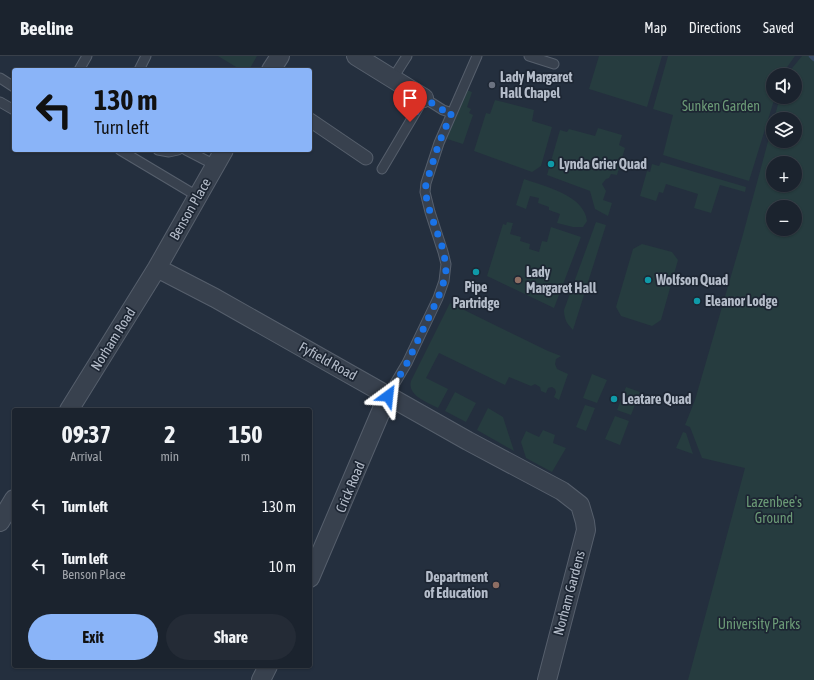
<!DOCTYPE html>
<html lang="en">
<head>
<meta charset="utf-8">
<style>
	:root { --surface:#1b232e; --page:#242b36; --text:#f1f3f6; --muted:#a0a4aa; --line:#39404a; --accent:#8ab4f8 }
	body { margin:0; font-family:"Asap Condensed",sans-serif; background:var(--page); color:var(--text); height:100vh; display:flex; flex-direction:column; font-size:15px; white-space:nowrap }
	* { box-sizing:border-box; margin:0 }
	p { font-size:13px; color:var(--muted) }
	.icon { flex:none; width:22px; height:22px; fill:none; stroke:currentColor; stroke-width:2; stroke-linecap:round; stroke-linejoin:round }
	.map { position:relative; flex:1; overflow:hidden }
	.side { position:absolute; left:12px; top:352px; width:300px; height:260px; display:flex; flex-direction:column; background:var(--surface); border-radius:4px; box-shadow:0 1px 3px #0004,0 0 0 1px var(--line) }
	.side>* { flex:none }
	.banner { position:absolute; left:12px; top:12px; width:300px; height:84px; border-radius:4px; box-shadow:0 1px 3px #0004,0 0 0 1px var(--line); background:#8ab4f8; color:#111; overflow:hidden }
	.fabs { position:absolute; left:766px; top:12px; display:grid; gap:8px }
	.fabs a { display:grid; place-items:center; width:36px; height:36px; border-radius:50%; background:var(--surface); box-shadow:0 1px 3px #0004,0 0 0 1px var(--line); font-size:20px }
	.pin { position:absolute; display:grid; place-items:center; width:34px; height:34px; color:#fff; margin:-41px -17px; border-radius:50% 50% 50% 0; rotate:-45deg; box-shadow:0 0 4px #0007 }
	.pin .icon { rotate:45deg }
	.me { position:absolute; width:44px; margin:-22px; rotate:30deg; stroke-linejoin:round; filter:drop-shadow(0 0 3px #0008) }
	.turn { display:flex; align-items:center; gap:14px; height:84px; padding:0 16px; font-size:18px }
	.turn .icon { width:52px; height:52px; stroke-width:2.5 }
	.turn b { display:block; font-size:28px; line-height:34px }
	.eta { display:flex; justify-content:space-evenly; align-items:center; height:68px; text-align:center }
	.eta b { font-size:24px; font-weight:700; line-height:28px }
	.button { display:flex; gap:8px; margin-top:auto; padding:8px 16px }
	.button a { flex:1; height:46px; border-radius:24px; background:var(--accent); color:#111; font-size:16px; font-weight:700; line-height:46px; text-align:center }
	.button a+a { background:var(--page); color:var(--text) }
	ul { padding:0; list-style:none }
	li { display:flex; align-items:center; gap:12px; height:60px; padding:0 16px }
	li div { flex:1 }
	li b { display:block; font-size:15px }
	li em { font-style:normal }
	header { display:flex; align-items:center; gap:24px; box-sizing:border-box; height:56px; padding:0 20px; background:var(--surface); border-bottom:1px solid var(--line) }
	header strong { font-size:19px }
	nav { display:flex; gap:22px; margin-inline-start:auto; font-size:14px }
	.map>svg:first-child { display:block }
</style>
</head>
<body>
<header>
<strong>Beeline</strong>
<nav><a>Map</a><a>Directions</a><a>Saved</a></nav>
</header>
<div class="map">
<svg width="814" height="624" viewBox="0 0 814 624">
	<rect width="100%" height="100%" fill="#242f3e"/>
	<path fill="#263c3f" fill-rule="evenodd" d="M218 0H257L249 14H241Z
		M599 0H662L647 51 589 33Z
		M668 0H795L785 14 781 15 778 19H773V41H775L749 125 663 99 673 59 653 53Z
		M802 0H811L814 3V624H688L745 412 702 402 690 371 685 369 695 344 742 182 773 67V85H795V63H774L780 41H795V19H791L789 16ZM773 107H795V129H773ZM773 151H795V173H773Z
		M464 33 472 36 467 51 471 53 469 57 473 59 463 88 447 83Z
		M495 44 534 54 532 65 552 71 541 110 532 116 474 95 486 57 490 58Z
		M598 72 622 79 619 89 625 92 617 119 611 118 609 122 606 123 602 128 606 135 603 144 612 147 608 160 595 153 590 135 547 119 560 74 567 76 569 73 595 80Z
		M661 106 746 131 745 136 720 129 711 157 694 152 698 138 666 128 663 137 659 136 656 145 640 140 647 115 650 116 652 108 659 110Z
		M524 123C546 131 584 139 587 165L583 171H573L557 167 560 158 549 154V151L538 147 539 142 530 140 526 153 516 149Z
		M507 166 513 167 510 178 521 181 520 185 530 188 529 193 539 196 542 185 547 186 551 171 581 181 554 252 487 220 503 168 506 169Z
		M596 166 606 169 573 274C567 268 564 263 564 254Z
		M642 188 672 196 678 204 661 264 652 270 621 260 616 251 633 193Z
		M450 247 548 295 561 300 556 303 555 308 557 313 568 318 559 344 554 341 556 336 555 333 552 331 548 332 546 337 541 335 540 331 535 328 531 330 509 321 505 329 439 297 426 322 448 333 438 352C428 346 407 340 411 325Z
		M592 318 607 324 597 347 583 342Z
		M626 331 640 336 631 359 617 354Z
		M455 336 476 347 466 366 445 355Z
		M585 349 595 352 586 375 576 371Z
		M488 352 503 361 514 395 477 374Z
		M615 360 629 365 620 389 605 383Z
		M543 374 555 379 553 387 566 392 552 416 526 402 521 386 526 375 539 381Z
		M683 376 686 377 693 398 676 392Z"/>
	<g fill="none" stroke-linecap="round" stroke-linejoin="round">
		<path stroke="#394c67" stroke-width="4.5" d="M811 0 814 3"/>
		<defs>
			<path id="service" d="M529 0 554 8
				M79 14 87 0
				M139 14 146 0
				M0 22 14 31
				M393 22 407 0
				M0 46 14 54
				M120 94 197 140
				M158 94 169 96 178 94
				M186 94 215 109
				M382 113 424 42 443 54 452 57
				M388 339 407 307 438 242 444 225 446 208 443 196 430 156 425 136 426 127 439 87 477 0"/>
			<path id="pedestrian" d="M310 64 366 102"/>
			<path id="minor" d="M356 0 424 42
				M271 14 280 0
				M157 212 215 242 468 385 562 435 580 449 585 466 586 474 547 624
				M69 354 157 212 224 94
				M0 466 14 443
				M310 522 388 339
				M261 624 268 610"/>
		</defs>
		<use href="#service" stroke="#565f6c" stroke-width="11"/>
		<use href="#pedestrian" stroke="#565f6c" stroke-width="15"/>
		<use href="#minor" stroke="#565f6c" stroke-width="20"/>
		<use href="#service" stroke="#38414e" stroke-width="9"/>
		<use href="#pedestrian" stroke="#38414e" stroke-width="13"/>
		<use href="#minor" stroke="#38414e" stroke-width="18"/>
	</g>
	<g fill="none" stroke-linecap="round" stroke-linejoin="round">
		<path stroke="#1a73e8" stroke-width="7" stroke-dasharray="0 12.6" d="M388 340 407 307 438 242 444 225 446 216 444 196 430 156 425 136 426 128 439 87 452 56 443 54 424 42 410 66"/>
	</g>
	<circle fill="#6b7280" stroke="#1d2633" stroke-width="1.5" cx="492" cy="29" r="4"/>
	<g fill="#0f9aa8" stroke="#1d2633" stroke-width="1.5">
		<circle cx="551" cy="108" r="4"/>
		<circle cx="476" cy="216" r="4"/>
		<circle cx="648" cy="224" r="4"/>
		<circle cx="697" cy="245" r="4"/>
		<circle cx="614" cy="343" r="4"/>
	</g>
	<g fill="#8d6e63" stroke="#1d2633" stroke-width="1.5">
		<circle cx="518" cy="224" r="4"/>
		<circle cx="496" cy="529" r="4"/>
	</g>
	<g text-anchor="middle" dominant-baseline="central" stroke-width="3.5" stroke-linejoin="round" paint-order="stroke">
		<g font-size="14" font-weight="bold" fill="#b4bcc9" stroke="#1d2633" text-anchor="start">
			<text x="500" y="21">Lady Margaret<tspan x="500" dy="16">Hall Chapel</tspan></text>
			<text x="559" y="108">Lynda Grier Quad</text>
			<text x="526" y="216">Lady<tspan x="526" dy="16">Margaret Hall</tspan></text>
			<text x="656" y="224">Wolfson Quad</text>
			<text x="476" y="231" text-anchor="middle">Pipe<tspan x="476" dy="16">Partridge</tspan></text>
			<text x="705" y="245">Eleanor Lodge</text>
			<text x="622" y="343">Leatare Quad</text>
			<text x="488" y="521" text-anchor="end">Department<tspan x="488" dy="16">of Education</tspan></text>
		</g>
		<g font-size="14" fill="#6b9a76" stroke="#1d2633">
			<text x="721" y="50">Sunken Garden</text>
			<text x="774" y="446">Lazenbee's<tspan x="774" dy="16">Ground</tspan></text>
			<text x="759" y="568">University Parks</text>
		</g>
		<g font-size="14" fill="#b4bcc9" stroke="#1d2633">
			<text transform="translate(190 153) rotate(-60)">Benson Place</text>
			<text transform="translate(113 283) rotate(-58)">Norham Road</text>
			<text transform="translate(328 305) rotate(29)">Fyfield Road</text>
			<text transform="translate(350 431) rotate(-67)">Crick Road</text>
			<text transform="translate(569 537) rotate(-75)">Norham Gardens</text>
		</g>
	</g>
</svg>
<div class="fabs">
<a><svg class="icon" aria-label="sound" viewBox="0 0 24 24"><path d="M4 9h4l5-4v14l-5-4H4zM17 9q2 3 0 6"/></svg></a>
<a><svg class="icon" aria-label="layers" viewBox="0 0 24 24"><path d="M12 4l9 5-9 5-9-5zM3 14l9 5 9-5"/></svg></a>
<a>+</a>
<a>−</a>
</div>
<div class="pin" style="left:410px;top:66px;background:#d93025"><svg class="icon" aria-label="arrive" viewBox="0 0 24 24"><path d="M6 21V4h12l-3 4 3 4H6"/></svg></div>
<svg class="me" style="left:388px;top:340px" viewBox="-20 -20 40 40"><path d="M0-17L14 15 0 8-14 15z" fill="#1a73e8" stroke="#fff" stroke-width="4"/></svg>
<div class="banner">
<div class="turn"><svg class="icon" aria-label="left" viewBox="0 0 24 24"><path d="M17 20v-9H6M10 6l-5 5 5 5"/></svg><div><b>130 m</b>Turn left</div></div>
</div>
<section class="side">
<div class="eta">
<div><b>09:37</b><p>Arrival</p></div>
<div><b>2</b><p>min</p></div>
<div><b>150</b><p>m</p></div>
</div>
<ul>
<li><svg class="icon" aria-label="left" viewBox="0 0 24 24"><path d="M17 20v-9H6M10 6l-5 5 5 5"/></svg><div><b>Turn left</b></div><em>130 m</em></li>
<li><svg class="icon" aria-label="left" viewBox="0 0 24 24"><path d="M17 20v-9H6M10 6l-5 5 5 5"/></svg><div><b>Turn left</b><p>Benson Place</p></div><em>10 m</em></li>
</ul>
<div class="button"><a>Exit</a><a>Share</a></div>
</section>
</div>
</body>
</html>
